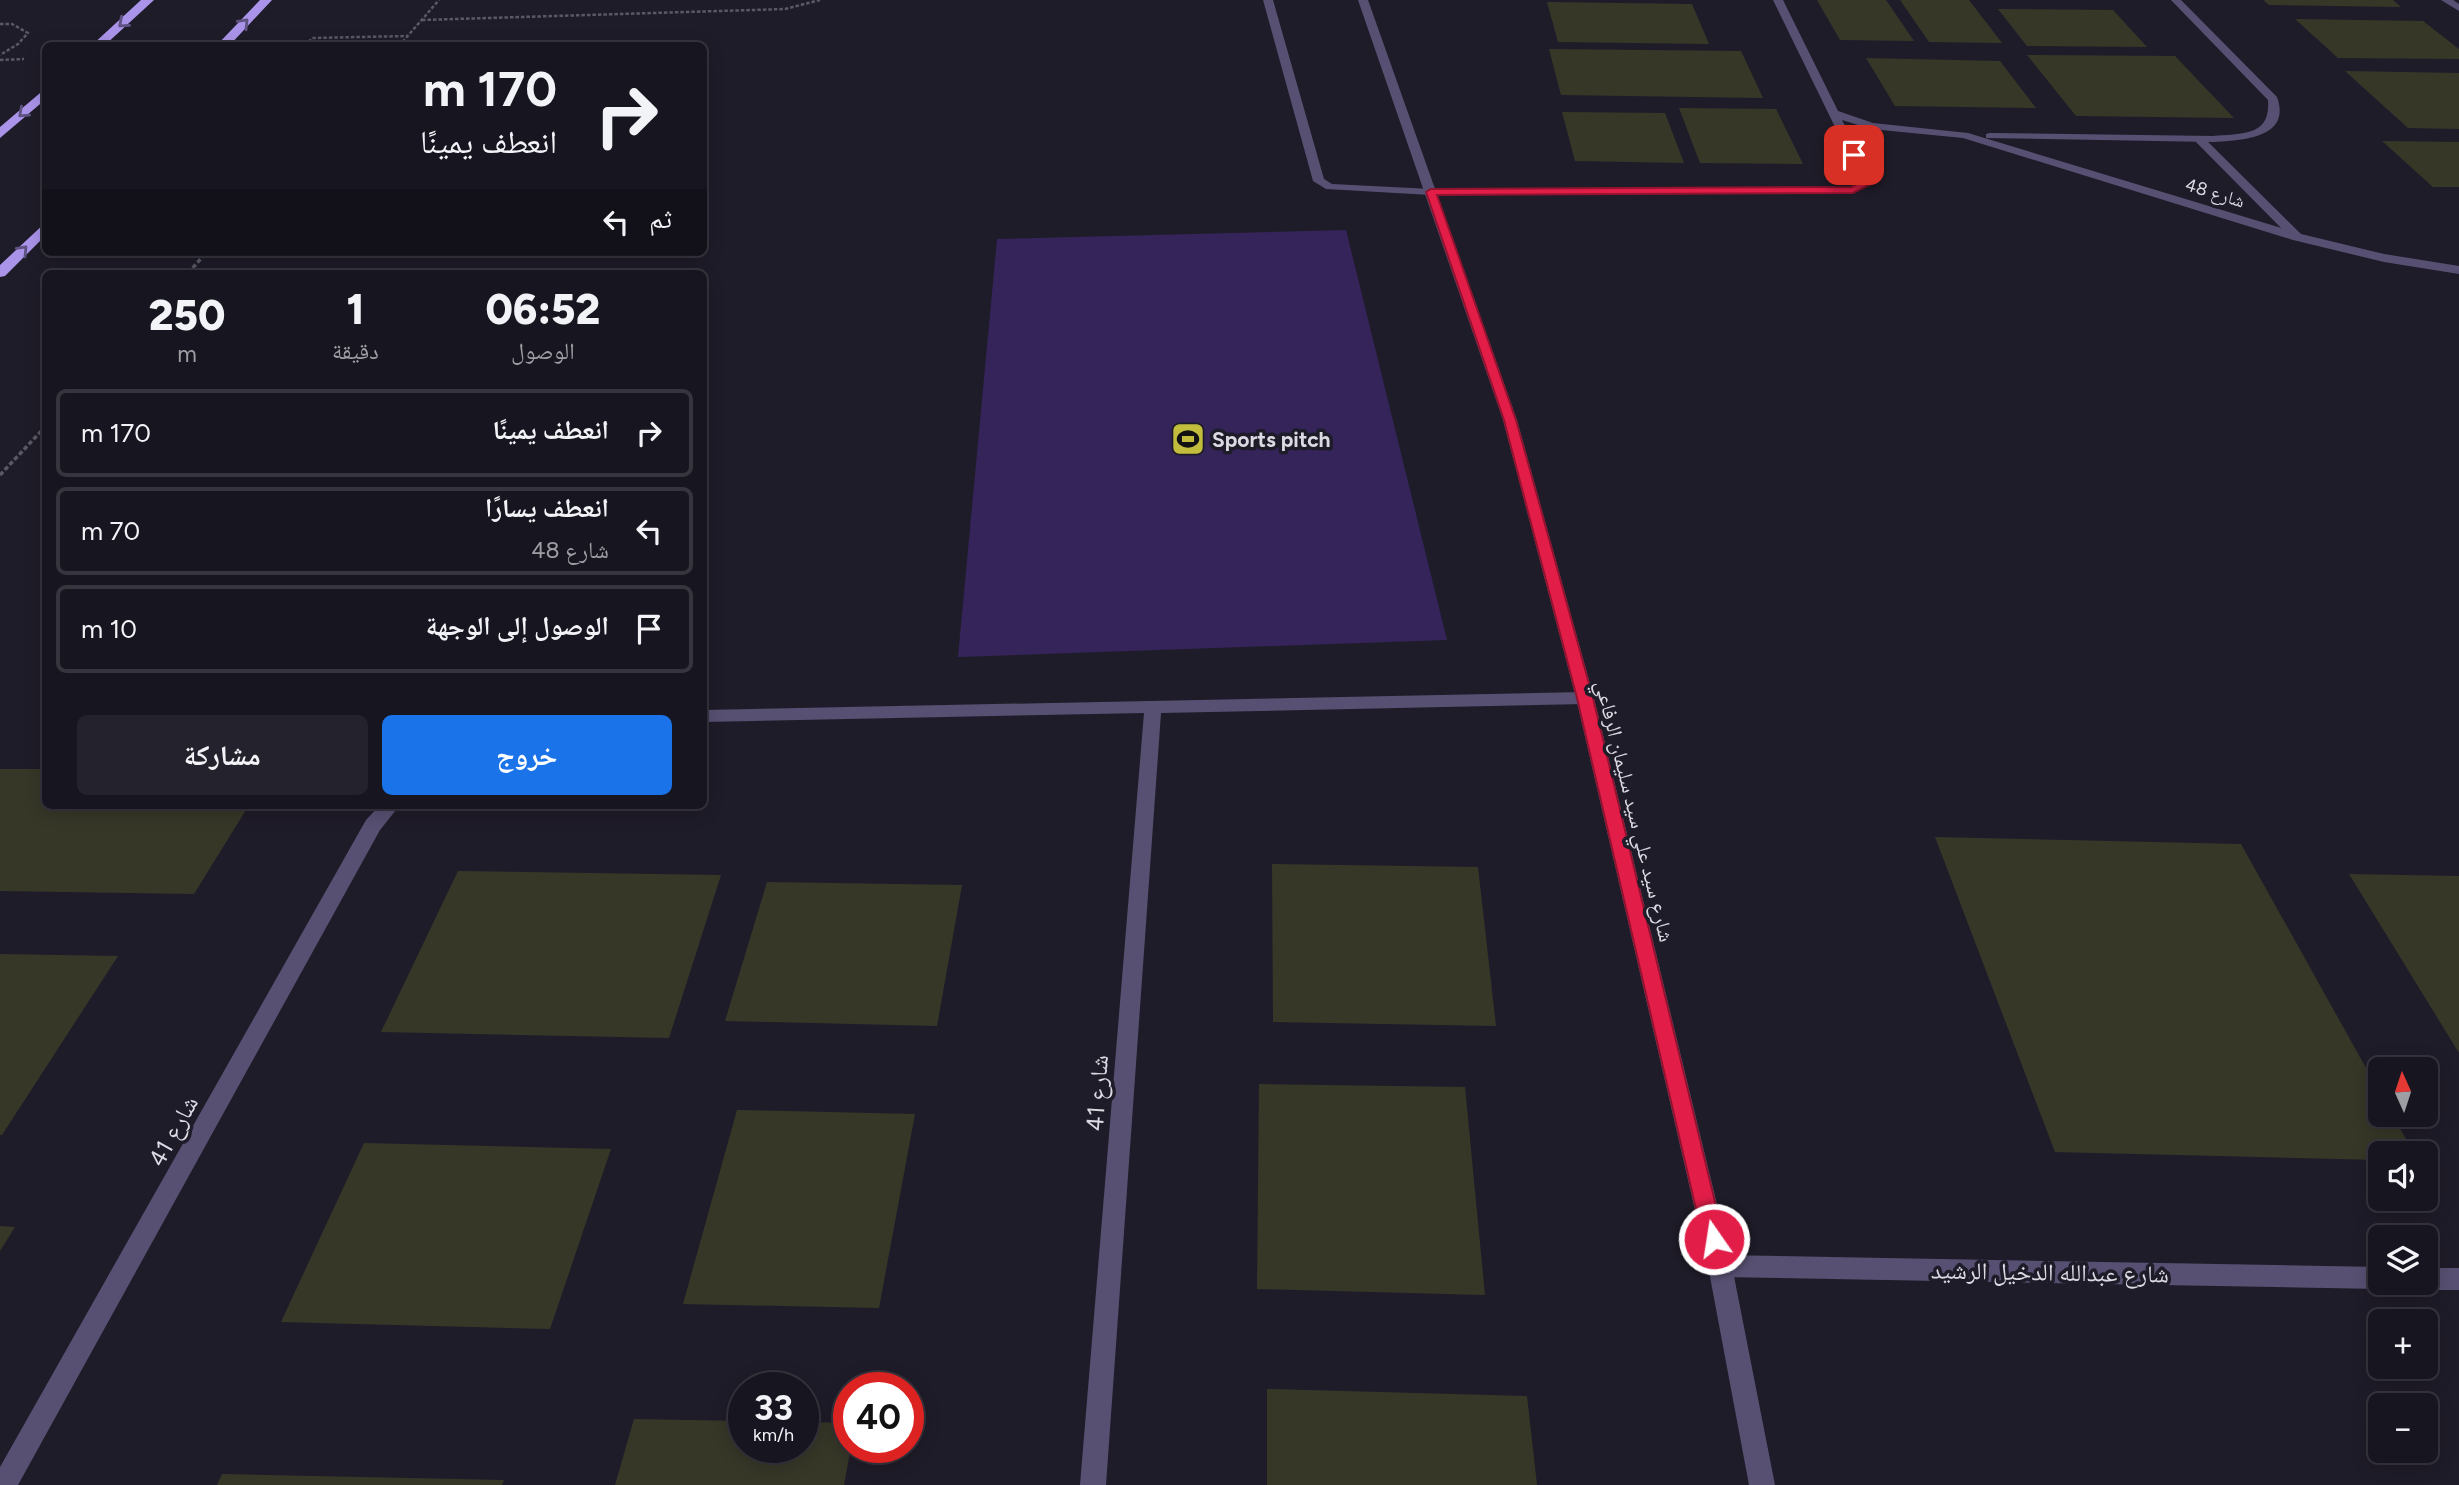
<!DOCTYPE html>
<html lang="ar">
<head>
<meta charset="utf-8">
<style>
	:root { --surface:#17151f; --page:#24222c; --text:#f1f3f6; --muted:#9e9fa4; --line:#36343d; --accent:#1a73e8 }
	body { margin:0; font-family:Figtree,"Noto Naskh Arabic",sans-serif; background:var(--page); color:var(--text); direction:rtl; height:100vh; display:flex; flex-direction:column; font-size:26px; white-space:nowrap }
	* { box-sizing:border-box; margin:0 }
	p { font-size:23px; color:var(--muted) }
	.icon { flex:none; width:38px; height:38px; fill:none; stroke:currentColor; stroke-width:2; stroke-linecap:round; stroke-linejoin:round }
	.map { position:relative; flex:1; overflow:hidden; direction:ltr }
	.drawer { position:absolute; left:42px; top:270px; width:665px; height:539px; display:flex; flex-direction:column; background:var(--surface); border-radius:10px; box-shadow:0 4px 18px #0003,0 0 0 2px var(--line); direction:rtl }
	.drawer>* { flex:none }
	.hud { position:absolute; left:42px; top:42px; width:665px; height:214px; border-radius:10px; box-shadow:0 4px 18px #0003,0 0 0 2px var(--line); direction:rtl; background:#17151f; color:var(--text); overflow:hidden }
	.needle { width:46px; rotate:357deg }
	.tools { position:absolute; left:2368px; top:1057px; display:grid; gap:14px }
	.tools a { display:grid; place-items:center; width:70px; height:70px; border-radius:10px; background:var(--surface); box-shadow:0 4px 18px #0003,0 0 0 2px var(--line); font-size:35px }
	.speed { position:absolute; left:728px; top:1372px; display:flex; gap:14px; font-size:35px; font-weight:700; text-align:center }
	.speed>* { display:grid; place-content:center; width:91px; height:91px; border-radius:50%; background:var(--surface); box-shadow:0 4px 18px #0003,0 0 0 2px var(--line); line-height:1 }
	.speed small { font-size:18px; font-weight:400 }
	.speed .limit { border:10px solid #d22; background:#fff; color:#111 }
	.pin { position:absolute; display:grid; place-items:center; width:60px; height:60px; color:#fff; margin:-30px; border-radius:14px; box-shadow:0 4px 10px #0006 }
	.me { position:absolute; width:77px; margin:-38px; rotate:347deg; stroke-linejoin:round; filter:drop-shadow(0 0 5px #0008) }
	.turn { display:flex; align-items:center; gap:24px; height:147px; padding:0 35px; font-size:32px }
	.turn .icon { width:91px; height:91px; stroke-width:2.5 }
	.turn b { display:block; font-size:49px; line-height:60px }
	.then { display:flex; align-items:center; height:66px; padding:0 35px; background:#0003; gap:14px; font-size:26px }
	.eta { display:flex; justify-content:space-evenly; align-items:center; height:119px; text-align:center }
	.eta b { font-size:42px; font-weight:800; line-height:49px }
	.button { display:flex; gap:14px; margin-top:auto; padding:14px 35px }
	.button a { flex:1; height:80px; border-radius:10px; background:var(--accent); color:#fff; font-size:28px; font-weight:800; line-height:80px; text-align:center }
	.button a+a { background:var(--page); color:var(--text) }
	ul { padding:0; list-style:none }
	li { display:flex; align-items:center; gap:21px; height:88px; margin:0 14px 10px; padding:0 21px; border:4px solid var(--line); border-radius:10px }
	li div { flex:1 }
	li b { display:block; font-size:26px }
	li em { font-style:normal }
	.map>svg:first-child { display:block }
</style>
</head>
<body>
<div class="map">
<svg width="2459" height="1485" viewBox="0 0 2459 1485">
	<rect width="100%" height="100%" fill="#1f1c29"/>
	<path fill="#352459" d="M1346 230 1447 640 958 657 997 239Z"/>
	<path fill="#373728" d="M1817 0H1886L1914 41 1840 40Z
		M1900 0H1969L2002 43 1929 42Z
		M2263 0H2393L2401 7 2269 5Z
		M1547 2 1692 4 1709 44 1558 42Z
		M1998 9 2113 10 2147 47 2027 46Z
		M2295 19 2423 21 2459 49V59L2338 58Z
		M1549 49 1741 51 1763 98 1561 95Z
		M2027 55 2175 56 2234 118 2076 116Z
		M1866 58 2000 61 2036 108 1895 106Z
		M2345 71 2459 73V129L2408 128Z
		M1679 108 1776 109 1803 164 1700 163Z
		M1562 112 1665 113 1684 163 1575 161Z
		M2382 141 2459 142V187H2433Z
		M0 769H46V805H249L194 894 0 891Z
		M1935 837 2241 844 2380 1093V1115H2392L2414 1153H2380V1160L2055 1152Z
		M1272 864 1478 867 1496 1026 1273 1022Z
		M458 871 721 875 669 1038 381 1032Z
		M2349 874 2459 876V1053Z
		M767 882 962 885 937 1026 725 1021Z
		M0 954 118 956 2 1135H0Z
		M1259 1084 1465 1087 1485 1295 1257 1289Z
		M737 1110 915 1114 879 1308 683 1304Z
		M364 1143 611 1149 550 1329 281 1322Z
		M0 1226 15 1227 0 1251Z
		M1267 1389 1527 1396 1537 1485H1267Z
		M634 1419 744 1421V1447H803V1422L849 1423 851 1447 844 1485H615Z
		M222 1474 504 1480 502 1485H217Z"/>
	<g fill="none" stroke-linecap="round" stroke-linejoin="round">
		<path stroke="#5b5864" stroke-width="2.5" stroke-dasharray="3.5 2" stroke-linecap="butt" d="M422 20 785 9 820 0
			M0 24H12L28 33 18 44 0 55
			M305 46 312 38 408 36
			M399 46 439 0
			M0 60 24 59"/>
		<path stroke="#5b5864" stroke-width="3.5" stroke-dasharray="4.5 2.5" stroke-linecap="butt" d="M188 273 207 252
			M0 475 46 426"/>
		<path fill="#585072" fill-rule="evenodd" d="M1263 0H1273L1324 179 1332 184 1431 189 1837 187 1843 190 1837 193 1431 195 1326 189 1313 181Z
			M2195 137H2203L2301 234V240H2293L2195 141Z"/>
		<path fill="#585072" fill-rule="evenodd" d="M1773 0H1783L1838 111 1873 123 1968 133 2301 234 2384 254 2459 266V274L2384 262 2293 240 1963 138 1871 129 1842 120 1871 176 1872 184 1853 193 1833 192V188L1851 187 1860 182 1859 176Z
			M2171 0H2181L2277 97C2292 139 2240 140 2213 142L1986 138V134L1990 133 2213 136C2241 133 2271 137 2268 100Z
			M2441 0H2453L2459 4V11Z
			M1585 692 1594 698 1585 704 1161 713 1106 1485H1080L1144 713 704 722V710Z
			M380 805H400L380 830 18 1485H0V1467L366 820Z
			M1720 1255 2380 1267V1283H2390L2380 1289 1720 1277 1712 1274 1708 1266 1712 1258Z
			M2426 1268H2459V1290H2426L2418 1287 2416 1283H2426Z"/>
		<path fill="#585072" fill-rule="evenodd" d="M1358 0H1368L1517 420 1594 698 1732 1266 1775 1485H1749L1708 1266 1576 698 1503 420Z"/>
		<path fill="#aa94ea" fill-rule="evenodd" d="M141 0H154L104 46H91Z
			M260 0H272L229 46H216Z
			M46 88V99L0 138V127Z
			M46 222V235L5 276 0 277V265Z"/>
	</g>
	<defs><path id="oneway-chevron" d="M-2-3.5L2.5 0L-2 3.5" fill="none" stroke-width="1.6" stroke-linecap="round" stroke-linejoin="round" transform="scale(1.75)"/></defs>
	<g stroke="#5e5280">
		<use href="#oneway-chevron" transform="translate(123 23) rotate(139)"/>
		<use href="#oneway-chevron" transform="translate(244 23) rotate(-46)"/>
		<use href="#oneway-chevron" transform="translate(23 113) rotate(138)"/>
		<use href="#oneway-chevron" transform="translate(23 250) rotate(-46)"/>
	</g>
	<path fill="#e11d48" stroke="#92132f" stroke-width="2" d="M1851 153 1860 155 1871 184 1853 193 1437 195 1516 420 1530 470 1593 698 1724 1239 1721 1246 1714 1249 1706 1246 1703 1239 1577 698 1517 470 1504 420 1426 192 1431 189 1851 187 1861 182Z"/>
	<defs>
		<symbol id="stadium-square" viewBox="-11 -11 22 22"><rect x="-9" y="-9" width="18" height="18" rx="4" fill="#c3bd3e" stroke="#1f1c29"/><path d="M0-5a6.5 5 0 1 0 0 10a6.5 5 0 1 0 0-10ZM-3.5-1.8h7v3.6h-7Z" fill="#111"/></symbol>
	</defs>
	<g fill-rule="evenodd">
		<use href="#stadium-square" x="1169" y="420" width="38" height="38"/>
	</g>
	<g text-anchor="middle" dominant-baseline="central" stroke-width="7" stroke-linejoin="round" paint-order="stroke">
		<g font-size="18" fill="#dbd9e2" stroke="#1f1c29">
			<text transform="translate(2215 193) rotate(17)">شارع 48</text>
		</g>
		<g font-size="21" font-weight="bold" fill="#dbd9e2" stroke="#1f1c29" text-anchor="start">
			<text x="1212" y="439">Sports pitch</text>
		</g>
		<g font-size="21" fill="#dbd9e2" stroke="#1f1c29">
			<text transform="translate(1635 811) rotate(76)">شارع سيد علي سيد سليمان الرفاعي</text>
		</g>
		<g font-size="24" fill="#dbd9e2" stroke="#1f1c29">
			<text transform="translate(1097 1093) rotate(-86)">شارع 41</text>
			<text transform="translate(173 1131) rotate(-61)">شارع 41</text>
			<text transform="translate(2050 1272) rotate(1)">شارع عبدالله الدخيل الرشيد</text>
		</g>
	</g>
</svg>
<div class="tools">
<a><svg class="needle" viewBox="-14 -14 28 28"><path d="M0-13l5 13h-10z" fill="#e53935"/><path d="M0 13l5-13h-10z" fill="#9e9fa4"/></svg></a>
<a><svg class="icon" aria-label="sound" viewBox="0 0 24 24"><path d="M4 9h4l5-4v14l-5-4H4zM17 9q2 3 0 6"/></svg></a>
<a><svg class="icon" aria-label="layers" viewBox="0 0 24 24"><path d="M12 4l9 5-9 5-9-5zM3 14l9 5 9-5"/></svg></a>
<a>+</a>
<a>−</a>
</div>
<div class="speed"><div>33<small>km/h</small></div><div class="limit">40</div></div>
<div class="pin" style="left:1854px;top:155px;background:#d93025"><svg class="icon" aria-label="arrive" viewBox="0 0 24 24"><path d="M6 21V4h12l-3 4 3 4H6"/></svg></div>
<svg class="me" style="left:1714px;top:1239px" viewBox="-20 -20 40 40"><circle r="17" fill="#e11d48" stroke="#fff" stroke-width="3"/><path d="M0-11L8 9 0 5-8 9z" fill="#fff"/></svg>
<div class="hud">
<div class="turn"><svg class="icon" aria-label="right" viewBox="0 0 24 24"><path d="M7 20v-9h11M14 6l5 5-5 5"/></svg><div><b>170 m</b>انعطف يمينًا</div></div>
<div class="then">ثم<svg class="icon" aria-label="left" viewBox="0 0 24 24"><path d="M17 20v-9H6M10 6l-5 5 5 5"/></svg></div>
</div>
<section class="drawer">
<div class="eta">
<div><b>06:52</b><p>الوصول</p></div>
<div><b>1</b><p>دقيقة</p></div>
<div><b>250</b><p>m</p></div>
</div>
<ul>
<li><svg class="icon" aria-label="right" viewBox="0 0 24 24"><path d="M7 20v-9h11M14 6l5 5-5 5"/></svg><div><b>انعطف يمينًا</b></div><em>170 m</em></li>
<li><svg class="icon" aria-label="left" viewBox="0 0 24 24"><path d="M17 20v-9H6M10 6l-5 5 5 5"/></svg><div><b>انعطف يسارًا</b><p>شارع 48</p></div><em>70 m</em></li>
<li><svg class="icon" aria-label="arrive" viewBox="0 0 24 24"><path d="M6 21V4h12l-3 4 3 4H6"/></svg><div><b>الوصول إلى الوجهة</b></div><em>10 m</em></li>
</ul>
<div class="button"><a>خروج</a><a>مشاركة</a></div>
</section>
</div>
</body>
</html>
